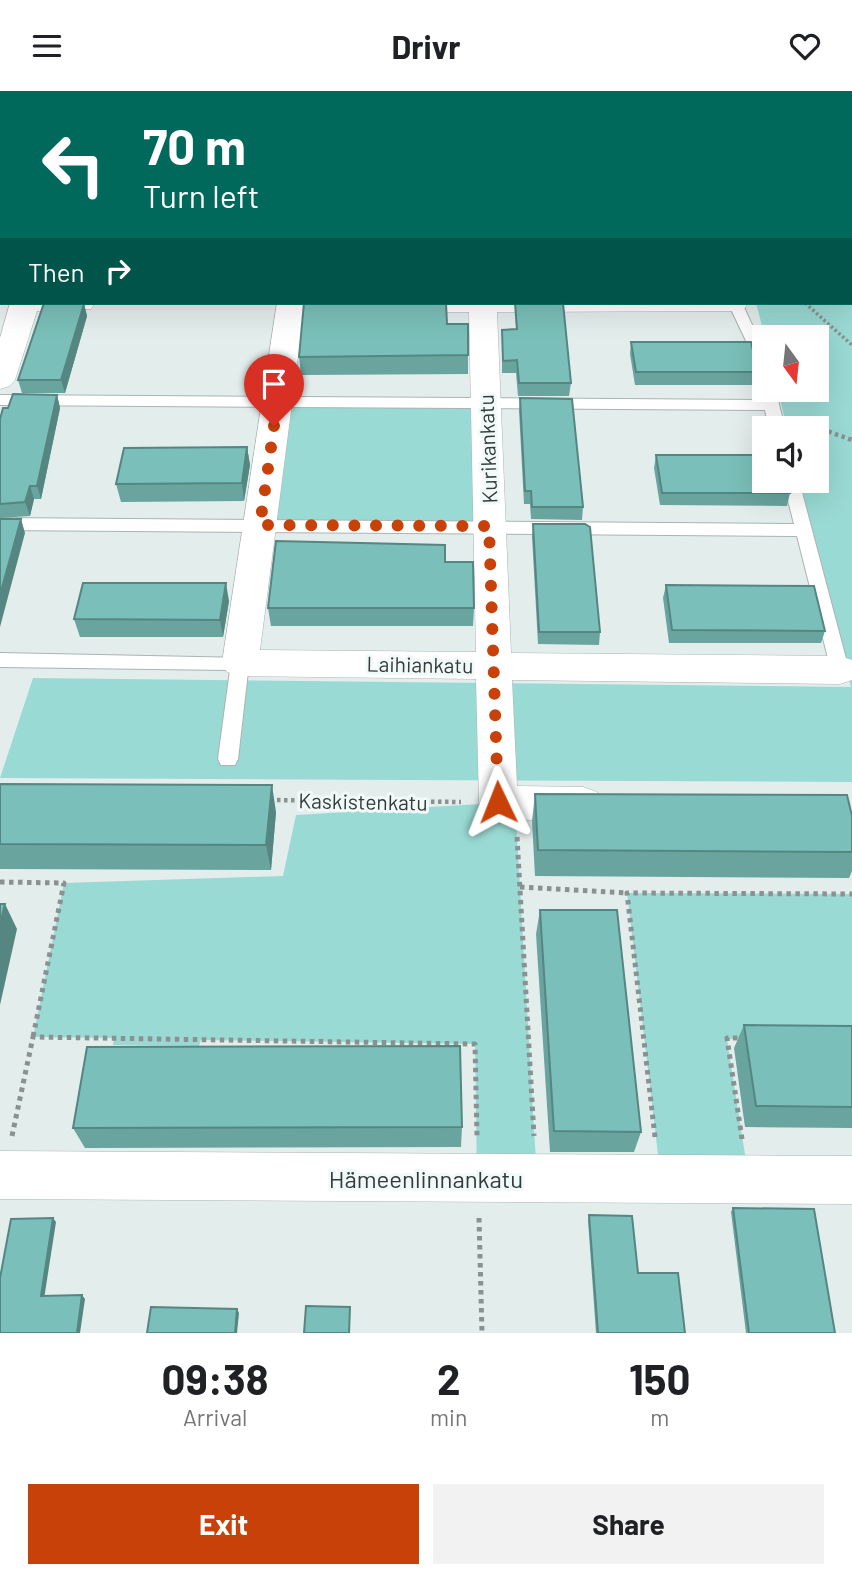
<!DOCTYPE html>
<html lang="en">
<head>
<meta charset="utf-8">
<style>
	:root { --surface:#fff; --page:#f2f2f2; --text:#202124; --muted:#757577; --accent:#c84108 }
	body { margin:0; font-family:Barlow,sans-serif; background:var(--page); color:var(--text); height:100vh; display:flex; flex-direction:column; font-size:26px; white-space:nowrap }
	* { box-sizing:border-box; margin:0 }
	p { font-size:23px; color:var(--muted) }
	.icon { flex:none; width:38px; height:38px; fill:none; stroke:currentColor; stroke-width:2; stroke-linecap:round; stroke-linejoin:round }
	.map { position:relative; height:1242px; overflow:hidden }
	.drawer { display:flex; flex-direction:column; background:var(--surface); flex:1 }
	.drawer>* { flex:none }
	.top-card { position:absolute; left:0px; top:0px; width:852px; height:214px; box-shadow:0 7px 28px #0002; background:#00695c; color:#fff; overflow:hidden }
	.needle { width:46px; rotate:165deg }
	.tools { position:absolute; left:752px; top:234px; display:grid; gap:14px }
	.tools a { display:grid; place-items:center; width:77px; height:77px; border-radius:0px; background:var(--surface); box-shadow:0 7px 28px #0002; font-size:35px }
	.pin { position:absolute; display:grid; place-items:center; width:60px; height:60px; color:#fff; margin:-72px -30px; border-radius:50% 50% 50% 0; rotate:-45deg; box-shadow:0 0 7px #0007 }
	.pin .icon { rotate:45deg }
	.me { position:absolute; width:77px; margin:-38px; rotate:358deg; stroke-linejoin:round; filter:drop-shadow(0 0 5px #0008) }
	.turn { display:flex; align-items:center; gap:24px; height:147px; padding:0 28px; font-size:32px }
	.turn .icon { width:91px; height:91px; stroke-width:2.5 }
	.turn b { display:block; font-size:49px; line-height:60px }
	.then { display:flex; align-items:center; height:66px; padding:0 28px; background:#0003; gap:14px; font-size:26px }
	.eta { display:flex; justify-content:space-evenly; align-items:center; height:119px; text-align:center }
	.eta b { font-size:42px; font-weight:700; line-height:49px }
	.cta { display:flex; gap:14px; margin-top:auto; padding:14px 28px }
	.cta a { flex:1; height:80px; border-radius:0px; background:var(--accent); color:#fff; font-size:28px; font-weight:700; line-height:80px; text-align:center }
	.cta a+a { background:var(--page); color:var(--text) }
	header { display:flex; justify-content:space-between; align-items:center; height:91px; padding:0 28px; background:var(--surface); font-size:32px; font-weight:700 }
	.map>svg:first-child { display:block }
</style>
</head>
<body>
<header><svg class="icon" aria-label="menu" viewBox="0 0 24 24"><path d="M4 6h16M4 12h16M4 18h16"/></svg>Drivr<svg class="icon" aria-label="heart" viewBox="0 0 24 24"><path d="M12 20l-8-8c-3-5 5-10 8-4 3-6 11-1 8 4z"/></svg></header>
<div class="map">
<svg width="852" height="1242" viewBox="0 0 852 1242">
	<rect width="100%" height="100%" fill="#e3edec"/>
	<path fill="#9adad4" d="M526 0H852V691L0 687 33 587 851 596 800 390H817V338H787L778 299H817V247H765L756 212H850V2Z
		M277 310 485 312 489 435 260 434Z
		M515 711 537 1088 477 1087 475 953 201 949 199 955 113 954 114 947 33 946 64 792 283 785 296 724Z
		M627 802 852 803V949L727 948 749 1089H661Z"/>
	<g fill="none" stroke-linecap="round" stroke-linejoin="round">
		<defs>
			<path id="service" d="M0 140H2L0 152Z
				M728 212H742L765 262V294L757 289 748 254Z
				M765 297 776 301 785 338H769L765 319 0 314V304L762 309 760 301Z
				M783 390H799L849 579 840 586 831 579 797 445 0 439V427L794 433Z
				M0 562 247 567 249 572 238 668 235 674H221L218 668 230 579 0 576Z"/>
			<path id="minor" d="M0 0 10 2H2V13Z
				M136 0H158V2H136Z
				M0 119H2V135H0Z
				M10 212H95L91 218 37 220 15 289 10 295 0 298V247Z
				M277 212H305L260 559 476 561 469 221H396L386 219 383 212H748L744 218 734 220 497 221 511 562 840 565 852 569V589L840 593 512 589 517 695 583 696 597 701 602 712 597 723C571 732 511 731 484 722L479 711 476 588 240 585 227 581 222 572Z
				M0 1060 852 1065V1113L0 1108Z"/>
		</defs>
		<use href="#service" stroke="#aab4b3" stroke-width="2"/>
		<use href="#minor" stroke="#aab4b3" stroke-width="1"/>
		<path stroke="#8a9191" stroke-width="3.5" stroke-dasharray="2.5 2.5" stroke-linecap="butt" d="M466 0 470 2
			M816 0 821 2
			M557 2 568 0
			M805 212 852 254"/>
		<path stroke="#8a9191" stroke-width="4.5" stroke-dasharray="3.5 3.5" stroke-linecap="butt" d="M802 331 852 349
			M270 709 461 711"/>
		<path stroke="#8a9191" stroke-width="5" stroke-dasharray="4.5 4.5" stroke-linecap="butt" d="M517 746 534 1045
			M0 791 64 792 33 946
			M520 796 627 802
			M12 1045 33 946 475 953 477 1045
			M655 1046 627 802 852 803
			M742 1048 727 947H743
			M479 1127 482 1242"/>
		<use href="#service" fill="#fff" fill-rule="evenodd"/>
		<use href="#minor" fill="#fff" fill-rule="evenodd"/>
	</g>
	<path fill="#69a49f" d="M515 212 571 292 569 305H518L516 282H502V239L516 238Z
		M84 213 87 225 65 302H22L18 289Z
		M447 233 468 264V283L301 284 299 266Z
		M631 251 757 277 762 281 759 294H635L630 263Z
		M57 304 60 317 41 408H34L30 425 0 427V328L8 317Z
		M520 307 583 416 582 429 531 428 530 413H524L519 320Z
		M247 356 250 374 244 410 121 411 116 393Z
		M656 364 790 402 787 415 660 414 654 377Z
		M533 433 600 541 599 554 538 553 532 446Z
		M445 471 474 517 473 535H271L268 517Z
		M666 494 825 540 821 552H669L663 507Z
		M229 510 223 546H80L74 528Z
		M0 693 276 721 271 779 0 778Z
		M535 703 852 725V780L849 787 535 785 532 730Z
		M540 819 641 1041 634 1061H550L536 843Z
		M744 934 852 935V1037L745 1036 734 957Z
		M462 1036 461 1056 85 1057 73 1037Z
		M733 1117 835 1242H746L731 1121Z
		M589 1124 638 1182 685 1242H596L588 1129Z"/>
	<path fill="#558682" d="M84 213 87 225 65 302 61 289Z
		M57 304 60 317 41 408 37 395Z
		M247 356 250 374 244 410 242 392Z
		M30 395 34 408 30 425 25 411Z
		M21 428 25 442 0 536V504Z
		M226 492 229 510 223 546 220 529Z
		M272 694 276 721 271 779 266 754Z
		M5 813 17 838 0 914V833Z
		M53 1127 56 1131 44 1208 41 1205Z
		M82 1204 85 1208 80 1242H77Z
		M237 1218 239 1222 237 1242H235Z"/>
	<path fill="#7abfb9" stroke="#558682" stroke-width="2" d="M493 0H539V2H493Z
		M44 212 84 213 61 289H18Z
		M304 212H446L447 233H468V264L299 266Z
		M515 212H563L571 292H519L517 269 503 270 502 239 517 238Z
		M631 251H751L757 277 762 281H636Z
		M13 303 57 304 37 395H30L25 411 0 413V328L3 317H8Z
		M520 307 572 308 583 416H532L531 400H525Z
		M247 356 242 392 116 393 124 357Z
		M656 364H765V390H788L790 402H662Z
		M0 428H21L0 504Z
		M533 433H585L590 436 600 541H539Z
		M276 450 445 454V471H473L474 517H268Z
		M83 492H226L220 529 74 528Z
		M666 494 814 495 825 540 672 539Z
		M0 693 272 694 266 754 0 753Z
		M535 703 847 704 852 725V761L538 759Z
		M0 813H5L0 833Z
		M540 819H617L641 1041 554 1040Z
		M744 934 852 935V1016L756 1015Z
		M460 955 462 1036 73 1037 87 956Z
		M733 1117 814 1118 835 1242H749Z
		M589 1124 632 1125 638 1182H678L685 1242H598Z
		M53 1127 41 1205 82 1204 77 1242H0V1187L11 1128Z
		M306 1215 350 1216 349 1242H304Z
		M151 1216 237 1218 235 1242H147Z"/>
	<g fill="none" stroke-linecap="round" stroke-linejoin="round">
		<path stroke="#c84108" stroke-width="12" stroke-dasharray="0 21.6" d="M274 335 260 434 489 435 498 711"/>
	</g>
	<g text-anchor="middle" dominant-baseline="central" stroke-width="6" stroke-linejoin="round" paint-order="stroke">
		<g font-size="21" fill="#363a3a" stroke="#f0faf9">
			<text transform="translate(487 358) rotate(-92)">Kurikankatu</text>
			<text transform="translate(420 573) rotate(1)">Laihiankatu</text>
			<text transform="translate(363 710) rotate(1)">Kaskistenkatu</text>
		</g>
		<g font-size="24" fill="#363a3a" stroke="#f0faf9">
			<text x="426" y="1087">Hämeenlinnankatu</text>
		</g>
	</g>
</svg>
<div class="tools">
<a><svg class="needle" viewBox="-14 -14 28 28"><path d="M0-13l5 13h-10z" fill="#e53935"/><path d="M0 13l5-13h-10z" fill="#757577"/></svg></a>
<a><svg class="icon" aria-label="sound" viewBox="0 0 24 24"><path d="M4 9h4l5-4v14l-5-4H4zM17 9q2 3 0 6"/></svg></a>
</div>
<div class="pin" style="left:274px;top:335px;background:#d93025"><svg class="icon" aria-label="arrive" viewBox="0 0 24 24"><path d="M6 21V4h12l-3 4 3 4H6"/></svg></div>
<svg class="me" style="left:498px;top:711px" viewBox="-20 -20 40 40"><path d="M0-17L14 15 0 8-14 15z" fill="#c84108" stroke="#fff" stroke-width="4"/></svg>
<div class="top-card">
<div class="turn"><svg class="icon" aria-label="left" viewBox="0 0 24 24"><path d="M17 20v-9H6M10 6l-5 5 5 5"/></svg><div><b>70 m</b>Turn left</div></div>
<div class="then">Then<svg class="icon" aria-label="right" viewBox="0 0 24 24"><path d="M7 20v-9h11M14 6l5 5-5 5"/></svg></div>
</div>
</div>
<section class="drawer">
<div class="eta">
<div><b>09:38</b><p>Arrival</p></div>
<div><b>2</b><p>min</p></div>
<div><b>150</b><p>m</p></div>
</div>
<div class="cta"><a>Exit</a><a>Share</a></div>
</section>
</body>
</html>
